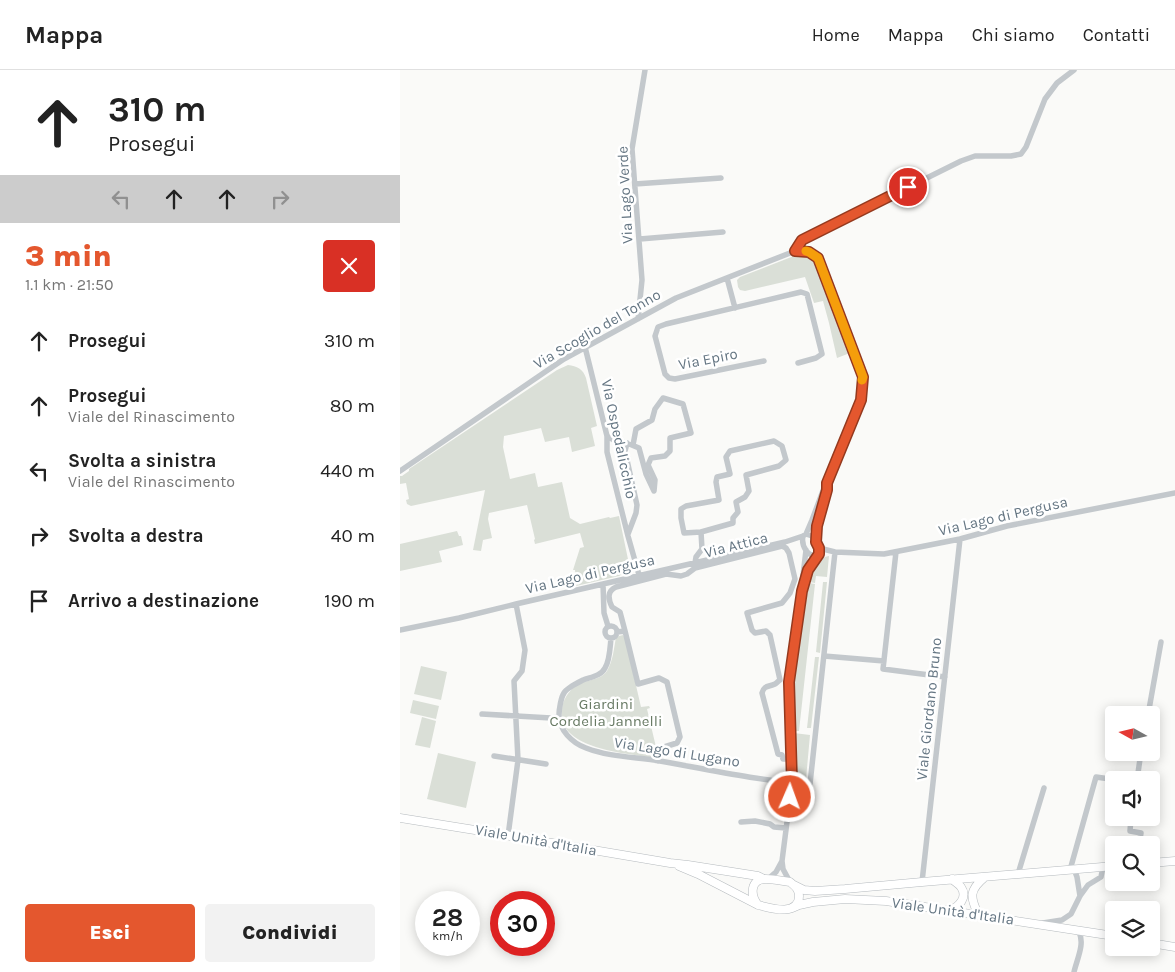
<!DOCTYPE html>
<html lang="it">
<head>
<meta charset="utf-8">
<style>
	:root { --surface:#fff; --page:#f2f2f2; --text:#222; --muted:#767676; --line:#e0e0e0; --accent:#e4572e }
	body { margin:0; font-family:Karla,sans-serif; background:var(--page); color:var(--text); height:100vh; display:flex; flex-direction:column; font-size:19px; white-space:nowrap }
	* { box-sizing:border-box; margin:0 }
	p { font-size:16px; color:var(--muted) }
	.icon { flex:none; width:28px; height:28px; fill:none; stroke:currentColor; stroke-width:2; stroke-linecap:round; stroke-linejoin:round }
	.map { position:relative; flex:1; overflow:hidden }
	.panel { display:flex; flex-direction:column; background:var(--surface); width:400px }
	.panel>* { flex:none }
	.top-card { background:#fff; color:var(--text); overflow:hidden }
	.needle { width:32px; rotate:278deg }
	.fabs { position:absolute; left:705px; top:636px; display:grid; gap:10px }
	.fabs a { display:grid; place-items:center; width:55px; height:55px; border-radius:5px; background:var(--surface); box-shadow:0 2px 12px #0003; font-size:25px }
	.speed { position:absolute; left:15px; top:821px; display:flex; gap:10px; font-size:25px; font-weight:700; text-align:center }
	.speed>* { display:grid; place-content:center; width:65px; height:65px; border-radius:50%; background:var(--surface); box-shadow:0 2px 12px #0003; line-height:1 }
	.speed small { font-size:12px; font-weight:400 }
	.speed .limit { border:8px solid #d22; background:#fff; color:#111 }
	.pin { position:absolute; display:grid; place-items:center; width:42px; height:42px; color:#fff; margin:-21px; border:2px solid #fff; border-radius:50%; box-shadow:0 1px 5px #0007 }
	.me { position:absolute; width:55px; margin:-28px; rotate:2deg; stroke-linejoin:round; filter:drop-shadow(0 0 4px #0008) }
	.turn { display:flex; align-items:center; gap:18px; height:105px; padding:0 25px; font-size:22px }
	.turn .icon { width:65px; height:65px; stroke-width:2.5 }
	.turn b { display:block; font-size:35px; line-height:42px }
	.lanes { display:flex; align-items:center; height:48px; padding:0 25px; background:#0003; justify-content:center; gap:25px; direction:ltr }
	.lanes .off { opacity:.35 }
	.round { display:grid; place-items:center; flex:none; width:52px; height:52px; border-radius:5px; background:var(--page) }
	.overview { display:flex; align-items:center; justify-content:space-between; height:85px; padding:0 25px }
	h1 { font-size:30px; font-weight:800; line-height:38px; color:var(--accent) }
	.button { display:flex; gap:10px; margin-top:auto; padding:10px 25px }
	.button a { flex:1; height:58px; border-radius:5px; background:var(--accent); color:#fff; font-size:20px; font-weight:800; line-height:58px; text-align:center }
	.button a+a { background:var(--page); color:var(--text) }
	ul { padding:0; list-style:none }
	li { display:flex; align-items:center; gap:15px; height:65px; padding:0 25px }
	li div { flex:1 }
	li b { display:block; font-size:19px }
	li em { font-style:normal }
	header { display:flex; align-items:center; gap:30px; box-sizing:border-box; height:70px; padding:0 25px; background:var(--surface); border-bottom:1px solid var(--line) }
	header strong { font-size:24px }
	nav { display:flex; gap:28px; margin-inline-start:auto; font-size:18px }
	main { display:flex; flex:1; min-height:0 }
	.map>svg:first-child { display:block }
</style>
</head>
<body>
<header>
<strong>Mappa</strong>
<nav><a>Home</a><a>Mappa</a><a>Chi siamo</a><a>Contatti</a></nav>
</header>
<main>
<section class="panel">
<div class="top-card">
<div class="turn"><svg class="icon" aria-label="ahead" viewBox="0 0 24 24"><path d="M12 20V5M6 11l6-6 6 6"/></svg><div><b>310 m</b>Prosegui</div></div>
<div class="lanes"><svg class="icon off" aria-label="left" viewBox="0 0 24 24"><path d="M17 20v-9H6M10 6l-5 5 5 5"/></svg><svg class="icon" aria-label="ahead" viewBox="0 0 24 24"><path d="M12 20V5M6 11l6-6 6 6"/></svg><svg class="icon" aria-label="ahead" viewBox="0 0 24 24"><path d="M12 20V5M6 11l6-6 6 6"/></svg><svg class="icon off" aria-label="right" viewBox="0 0 24 24"><path d="M7 20v-9h11M14 6l5 5-5 5"/></svg></div>
</div>
<div class="overview"><div><h1>3 min</h1><p>1.1 km · 21:50</p></div><a class="round" style="background:#d93025;color:#fff"><svg class="icon" aria-label="close" viewBox="0 0 24 24"><path d="M6 6l12 12M18 6L6 18"/></svg></a></div>
<ul>
<li><svg class="icon" aria-label="ahead" viewBox="0 0 24 24"><path d="M12 20V5M6 11l6-6 6 6"/></svg><div><b>Prosegui</b></div><em>310 m</em></li>
<li><svg class="icon" aria-label="ahead" viewBox="0 0 24 24"><path d="M12 20V5M6 11l6-6 6 6"/></svg><div><b>Prosegui</b><p>Viale del Rinascimento</p></div><em>80 m</em></li>
<li><svg class="icon" aria-label="left" viewBox="0 0 24 24"><path d="M17 20v-9H6M10 6l-5 5 5 5"/></svg><div><b>Svolta a sinistra</b><p>Viale del Rinascimento</p></div><em>440 m</em></li>
<li><svg class="icon" aria-label="right" viewBox="0 0 24 24"><path d="M7 20v-9h11M14 6l5 5-5 5"/></svg><div><b>Svolta a destra</b></div><em>40 m</em></li>
<li><svg class="icon" aria-label="arrive" viewBox="0 0 24 24"><path d="M6 21V4h12l-3 4 3 4H6"/></svg><div><b>Arrivo a destinazione</b></div><em>190 m</em></li>
</ul>
<div class="button"><a>Esci</a><a>Condividi</a></div>
</section>
<div class="map">
<svg width="775" height="902" viewBox="0 0 775 902">
	<rect width="100%" height="100%" fill="#fafaf8"/>
	<path fill="#dadfd7" d="M399 184C406 184 412 186 416 193L450 283 437 288 429 253 423 231 414 233 405 207 345 221 340 220 338 217 337 210 340 207Z
		M168 295C177 296 183 299 186 308L197 356 191 358 195 376 172 382 169 367 145 372 141 358 104 366 103 377 110 409 135 403 138 417 162 412 170 448 180 454 209 447 210 448 219 446 229 494 226 502 219 506 176 516 175 500H173L180 478 184 477 180 463 135 474 134 470 135 469 127 435 89 443 88 449 92 468 83 470 81 481 73 480 85 420 11 436 7 434 6 430 9 429 6 413 0 414V406H2L9 401V399L157 300Z
		M57 461 59 466H61L63 475 39 481 42 492 0 501V474Z
		M429 486 427 507 416 506 415 513 409 512C411 500 416 488 429 486Z
		M423 512H427L420 583 416 582Z
		M409 513 415 514 399 661H394L393 637 394 608Z
		M223 565 225 568 241 637 249 636 250 638 247 639 256 677 259 676V683L253 687H249C223 683 159 678 162 642 162 632 166 625 173 618 183 609 199 612 207 601 213 591 214 578 216 567L219 566Z
		M415 587H419L411 658H407Z
		M21 596 47 602 41 630 14 624Z
		M13 630 39 636 36 649 10 643Z
		M22 647 36 651 30 678 15 675Z
		M394 663 410 665 406 709H397Z
		M38 683 76 692 66 738 27 729Z"/>
	<g fill="none" stroke-linecap="round" stroke-linejoin="round">
		<defs>
			<path id="major" d="M0 748 81 761 270 793 288 795 358 806 364 809
				M751 793 775 791
				M279 796 298 804 358 835C370 838 399 847 399 826 399 819 395 816 390 812 382 811 374 809 366 809 350 809 350 825 358 835
				M394 815 404 820 415 821 445 819 522 812 714 796
				M392 838 399 835 413 832 445 829 486 831 714 866
				M550 840C559 837 568 827 561 817 559 814 555 812 552 809
				M578 844C570 827 569 820 585 807
				M751 873 775 877"/>
		</defs>
		<use href="#major" stroke="#b5babe" stroke-width="9"/>
		<path stroke="#c3c8cc" stroke-width="5.5" d="M235 114 321 108
			M240 169 323 162
			M395 181 402 170 561 91 575 86H611L621 84 626 77 645 29 657 13 674 0
			M327 208 335 238
			M238 249 242 210 232 79 245 0
			M185 277 207 366V382L228 466 239 505
			M364 291 275 309 269 308 265 304 255 266 258 257 266 254 401 222 407 224 422 284 416 288 398 293
			M207 366 215 371 227 373 239 378 246 404 254 421 255 410 248 395 251 388 265 386 270 381V368L291 363 283 334 263 328 255 339 252 350 236 359 233 375
			M227 373 225 381 237 435 236 443 228 464
			M0 401 164 289 276 228 395 181 409 182 418 188 463 307 461 330 427 413 424 418 412 450 406 464
			M406 464 412 466 419 478V484C408 490 401 475 403 466Z
			M416 471 417 456 427 418
			M419 478 435 482 484 484 560 469 607 456 775 423
			M496 482 483 599 545 607
			M295 493 296 487 302 479 301 462 333 453V448L338 442 336 432 345 427 349 421 346 405 379 396 386 390 382 376 374 371 330 381 326 387 330 404 317 407 316 412 319 430 286 436 281 439V448L284 463 301 462
			M203 514 204 543 208 556
			M402 514 406 480
			M205 562a6 6 0 1 1 12 0a6 6 0 1 1-12 0Z
			M0 560 59 548 116 534 203 514 385 472 403 466
			M225 561 220 542 212 537C208 529 207 521 216 517L266 504 281 506 287 504 295 498 382 476 386 478 389 483 395 509 390 523 382 533 347 543 352 560 355 563 366 561 370 565 380 610C378 611 377 613 375 614 369 617 364 615 362 623L378 684 382 685 383 689H390
			M217 562 225 561 238 614 259 608 267 612 280 667 277 673 264 677 258 691
			M211 568C210 577 210 590 205 598 201 606 191 607 183 610 179 612 166 619 164 623 161 627 159 640 159 645 159 660 172 673 186 678 209 687 236 687 260 691 310 700 360 711 410 714L435 482
			M424 586 484 591
			M82 644 151 648 159 647
			M748 645 761 572
			M94 686 146 694
			M737 710 741 682
			M731 748 730 761 741 763 739 775
			M341 752 355 751 370 754 374 757 386 758
			M108 766 118 690 114 611 122 601 125 580 116 534
			M674 799 677 807 680 826
			M670 800 696 707 717 710
			M618 804 644 718
			M368 809 376 802 382 791
			M390 812 383 799 382 791 392 713 389 612 402 521 408 500 416 486
			M522 812 560 469
			M643 853 662 850 671 844 680 826 688 815 701 807 703 797
			M674 902C677 889 685 874 679 862"/>
		<use href="#major" stroke="#fff" stroke-width="8"/>
	</g>
	<g fill="none" stroke-linecap="round" stroke-linejoin="round">
		<defs>
			<path id="route" d="M390 727 392 713 389 612 402 521 408 500 419 484V478L416 472 417 456 427 420V413L461 330 463 307 418 188 409 182 395 181 402 170 508 117"/>
		</defs>
		<use href="#route" stroke="#94391e" stroke-width="12"/>
		<use href="#route" stroke="#e4572e" stroke-width="9"/>
		<path stroke="#f59e0b" stroke-width="9" d="M406 181 409 182 418 188 463 307 462 310"/>
	</g>
	<g text-anchor="middle" dominant-baseline="central" stroke-width="5" stroke-linejoin="round" paint-order="stroke">
		<g font-size="15" fill="#657683" stroke="#fff">
			<text transform="translate(225 125) rotate(-93)">Via Lago Verde</text>
			<text transform="translate(197 259) rotate(-30)">Via Scoglio del Tonno</text>
			<text transform="translate(308 289) rotate(-11)">Via Epiro</text>
			<text transform="translate(219 369) rotate(78)">Via Ospedalicchio</text>
			<text transform="translate(603 446) rotate(-13)">Via Lago di Pergusa</text>
			<text transform="translate(336 475) rotate(-14)">Via Attica</text>
			<text transform="translate(190 504) rotate(-13)">Via Lago di Pergusa</text>
			<text transform="translate(529 639) rotate(-84)">Viale Giordano Bruno</text>
			<text transform="translate(277 682) rotate(9)">Via Lago di Lugano</text>
			<text transform="translate(136 770) rotate(10)">Viale Unità d'Italia</text>
			<text transform="translate(553 841) rotate(8)">Viale Unità d'Italia</text>
		</g>
		<g font-size="15" fill="#687a64" stroke="#fff">
			<text x="206" y="634">Giardini<tspan x="206" dy="17">Cordelia Jannelli</tspan></text>
		</g>
	</g>
</svg>
<div class="fabs">
<a><svg class="needle" viewBox="-14 -14 28 28"><path d="M0-13l5 13h-10z" fill="#e53935"/><path d="M0 13l5-13h-10z" fill="#767676"/></svg></a>
<a><svg class="icon" aria-label="sound" viewBox="0 0 24 24"><path d="M4 9h4l5-4v14l-5-4H4zM17 9q2 3 0 6"/></svg></a>
<a><svg class="icon" aria-label="search" viewBox="0 0 24 24"><circle cx="10" cy="10" r="6"/><path d="M15 15l6 6"/></svg></a>
<a><svg class="icon" aria-label="layers" viewBox="0 0 24 24"><path d="M12 4l9 5-9 5-9-5zM3 14l9 5 9-5"/></svg></a>
</div>
<div class="speed"><div>28<small>km/h</small></div><div class="limit">30</div></div>
<div class="pin" style="left:508px;top:117px;background:#d93025"><svg class="icon" aria-label="arrive" viewBox="0 0 24 24"><path d="M6 21V4h12l-3 4 3 4H6"/></svg></div>
<svg class="me" style="left:390px;top:727px" viewBox="-20 -20 40 40"><circle r="17" fill="#e4572e" stroke="#fff" stroke-width="3"/><path d="M0-11L8 9 0 5-8 9z" fill="#fff"/></svg>
</div>
</main>
</body>
</html>
